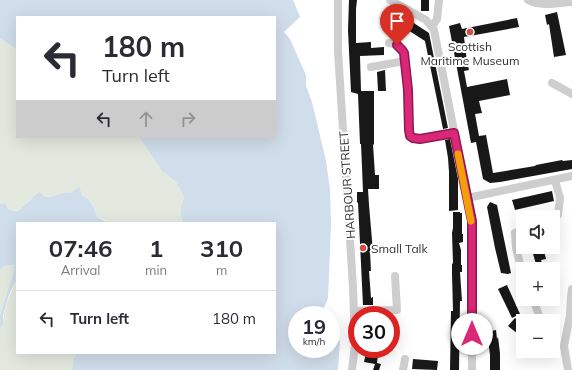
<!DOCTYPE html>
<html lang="en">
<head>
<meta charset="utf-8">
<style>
	:root { --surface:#fff; --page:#f7f7f7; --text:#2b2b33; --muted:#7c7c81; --line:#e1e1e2 }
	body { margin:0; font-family:Mulish,sans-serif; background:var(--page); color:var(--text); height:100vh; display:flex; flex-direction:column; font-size:15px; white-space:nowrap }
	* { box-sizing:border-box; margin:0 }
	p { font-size:13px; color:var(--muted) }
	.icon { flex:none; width:22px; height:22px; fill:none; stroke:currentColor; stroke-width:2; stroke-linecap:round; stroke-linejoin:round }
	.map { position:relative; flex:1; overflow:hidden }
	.side { position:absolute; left:16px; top:222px; width:260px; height:132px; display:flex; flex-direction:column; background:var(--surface); border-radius:0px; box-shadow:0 4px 16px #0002 }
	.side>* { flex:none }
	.top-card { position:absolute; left:16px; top:16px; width:260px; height:122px; border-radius:0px; box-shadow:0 4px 16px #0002; background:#fff; color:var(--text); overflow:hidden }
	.tools { position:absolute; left:516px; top:210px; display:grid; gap:8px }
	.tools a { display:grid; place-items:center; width:44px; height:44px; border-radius:0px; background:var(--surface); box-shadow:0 4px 16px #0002; font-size:20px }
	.speed { position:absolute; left:288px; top:306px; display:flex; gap:8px; font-size:20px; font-weight:700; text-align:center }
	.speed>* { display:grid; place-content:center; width:52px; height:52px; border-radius:50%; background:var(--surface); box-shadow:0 4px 16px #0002; line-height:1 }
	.speed small { font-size:10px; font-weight:400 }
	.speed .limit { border:6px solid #d22; background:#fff; color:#111 }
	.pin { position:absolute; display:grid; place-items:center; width:34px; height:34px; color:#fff; margin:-41px -17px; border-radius:50% 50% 50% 0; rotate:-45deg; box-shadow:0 0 4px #0007 }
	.pin .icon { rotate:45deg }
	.me { position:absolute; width:44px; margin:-22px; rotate:0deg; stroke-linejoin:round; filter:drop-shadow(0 0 3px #0008) }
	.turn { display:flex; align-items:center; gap:14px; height:84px; padding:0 20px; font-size:18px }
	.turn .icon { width:52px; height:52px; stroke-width:2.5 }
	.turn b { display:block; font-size:28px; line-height:34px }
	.lanes { display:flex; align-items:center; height:38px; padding:0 20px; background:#0003; justify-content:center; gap:20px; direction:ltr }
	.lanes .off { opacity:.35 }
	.eta { display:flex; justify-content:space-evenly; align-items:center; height:68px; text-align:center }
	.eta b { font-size:24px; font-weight:700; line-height:28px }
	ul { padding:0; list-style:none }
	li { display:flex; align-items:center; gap:12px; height:56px; padding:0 20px; border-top:1px solid var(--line) }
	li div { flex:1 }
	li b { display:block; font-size:15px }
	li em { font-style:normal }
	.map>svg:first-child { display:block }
</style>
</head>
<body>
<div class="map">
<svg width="572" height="370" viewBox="0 0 572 370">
	<rect width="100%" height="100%" fill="#fff"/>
	<path fill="#e3e9de" d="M0 38 17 50V137H139L162 171 176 182 184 198C180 208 179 212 183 223H105V220L97 217 94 207 89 200 82 195 71 193H63L54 196 32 198 18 211 9 210 5 203 0 204Z
		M14 265 13 274 0 315V271L4 266Z
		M17 280V353H77L73 359 72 370H0V328L3 325C3 314 7 302 11 292 13 288 15 284 17 280Z"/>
	<path fill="#d0ddea" d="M0 0H293L300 17 284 32 290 39 306 75V86L312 102 326 161 330 189 331 224 328 298 321 315H297V349H331V336L340 341 338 370H72L73 359 77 353H275V223H183C179 212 180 209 184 198L176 182 162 171 139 137H275V17H17V50L0 38Z
		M79 187 82 195 89 200 94 207 97 217 105 221V223H17V280L11 290 8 298 3 316V325L0 328V315L13 274 14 265 4 266 0 271V204L5 203 9 210 18 211 39 192 45 197 54 196 63 193H71Z"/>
	<path fill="#181818" d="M349 0H357L356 9V43L371 42V48L384 47V55L360 56 361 91H374V145L373 144 375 175H379V189H368L369 205 373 252H370L371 271H369L371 298 373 297V305H363L358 202 357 203V192H363L362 167 361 144H360L358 94 351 92 348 30Z
		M421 0H429V11H421Z
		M391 8 429 33 448 128 443 129 425 41 386 16Z
		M557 12 566 55 554 57 549 24 547 25 545 15Z
		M517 18 519 27 464 37 467 62 469 70 464 71 467 87 507 79 510 95 479 101 482 113 475 114 479 136 486 135 493 173 535 166 536 165 562 160 563 161 572 160V169L500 182 490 183 483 179 476 142 471 143 449 26 460 23 462 29Z
		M385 70 386 91H378L377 72Z
		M450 139 458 179V210L449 211V172L448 158 445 140Z
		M552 191 554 201 515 210 512 200Z
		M490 202 497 205 511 273 508 274 501 273 495 248 487 207Z
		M453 212H460V213H462V234H463V242L459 243 461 250V265H462V272H460L462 301H460L459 370H450L451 311H453L452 274V264L453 263 452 233 453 228Z
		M531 247H543L546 259 541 260 544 269H527V267L536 264Z
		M507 285 520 314 512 318 498 289Z
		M515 318 523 325V338L508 326Z
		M496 330 497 339 498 337 500 353V370H490V355L487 332Z
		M366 353 378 355 377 363 381 364 379 370H373L375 364 364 362Z
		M413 359 438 361 437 370 412 369Z"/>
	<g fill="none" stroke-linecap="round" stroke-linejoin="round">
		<path stroke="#cecece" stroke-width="8" d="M338 0V51L353 287 355 345 352 370
			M390 0 426 20 434 30 472 221V370
			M528 0C541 7 558 3 572 2
			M432 27 437 19 439 0
			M389 43C395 44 401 46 404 53L408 90 409 130 411 136 413 138 420 139 454 133
			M371 67 405 61
			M552 83 572 94
			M467 198 572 176
			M553 219 558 215 560 198 555 180
			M523 231 515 233 516 248 523 275
			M533 299 541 321
			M354 311 397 310 395 276
			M403 370 405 359
			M568 370 564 346 570 315 571 297 572 289"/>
	</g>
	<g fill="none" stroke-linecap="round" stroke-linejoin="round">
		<defs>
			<path id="route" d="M397 45 402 50 404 53 408 90 409 130 410 136 413 138 420 139 454 133 472 221V334"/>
		</defs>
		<use href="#route" stroke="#8e194d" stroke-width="10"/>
		<use href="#route" stroke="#db2777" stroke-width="7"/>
		<path stroke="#f59e0b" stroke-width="7" d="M458 154 471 221"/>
	</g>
	<g fill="#d54c47" stroke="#fff" stroke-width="1.5">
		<circle cx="470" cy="32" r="4"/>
		<circle cx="363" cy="248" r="4"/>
	</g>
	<g text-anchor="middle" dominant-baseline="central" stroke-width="4" stroke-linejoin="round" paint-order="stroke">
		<g font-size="12" fill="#313131" stroke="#fff">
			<text x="470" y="46">Scottish<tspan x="470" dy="14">Maritime Museum</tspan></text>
			<text x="371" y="248" text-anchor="start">Small Talk</text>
		</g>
		<g font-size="12" fill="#313131" stroke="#fff">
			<text transform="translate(347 185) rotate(-94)">HARBOUR STREET</text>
		</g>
	</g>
</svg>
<div class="tools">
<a><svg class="icon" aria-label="sound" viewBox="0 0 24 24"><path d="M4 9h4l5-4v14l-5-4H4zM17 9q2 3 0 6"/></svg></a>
<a>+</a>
<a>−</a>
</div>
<div class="speed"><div>19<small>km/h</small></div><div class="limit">30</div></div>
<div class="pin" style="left:397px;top:45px;background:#d93025"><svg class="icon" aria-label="arrive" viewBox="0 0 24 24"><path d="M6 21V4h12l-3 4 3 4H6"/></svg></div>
<svg class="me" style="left:472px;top:334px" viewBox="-20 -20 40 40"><circle r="19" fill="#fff"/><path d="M0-13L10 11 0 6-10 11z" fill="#db2777"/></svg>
<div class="top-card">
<div class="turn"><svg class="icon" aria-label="left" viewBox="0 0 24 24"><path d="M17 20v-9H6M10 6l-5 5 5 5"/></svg><div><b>180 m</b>Turn left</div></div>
<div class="lanes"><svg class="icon" aria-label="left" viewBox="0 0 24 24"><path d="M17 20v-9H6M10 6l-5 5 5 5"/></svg><svg class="icon off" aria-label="ahead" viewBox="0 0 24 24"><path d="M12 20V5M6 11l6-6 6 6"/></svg><svg class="icon off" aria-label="right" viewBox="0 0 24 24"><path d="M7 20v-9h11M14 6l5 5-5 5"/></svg></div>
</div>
<section class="side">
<div class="eta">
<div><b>07:46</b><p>Arrival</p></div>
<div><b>1</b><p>min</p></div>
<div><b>310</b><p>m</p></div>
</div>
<ul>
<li><svg class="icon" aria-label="left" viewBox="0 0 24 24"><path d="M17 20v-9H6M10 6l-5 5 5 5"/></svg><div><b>Turn left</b></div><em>180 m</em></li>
</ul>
</section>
</div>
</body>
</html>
